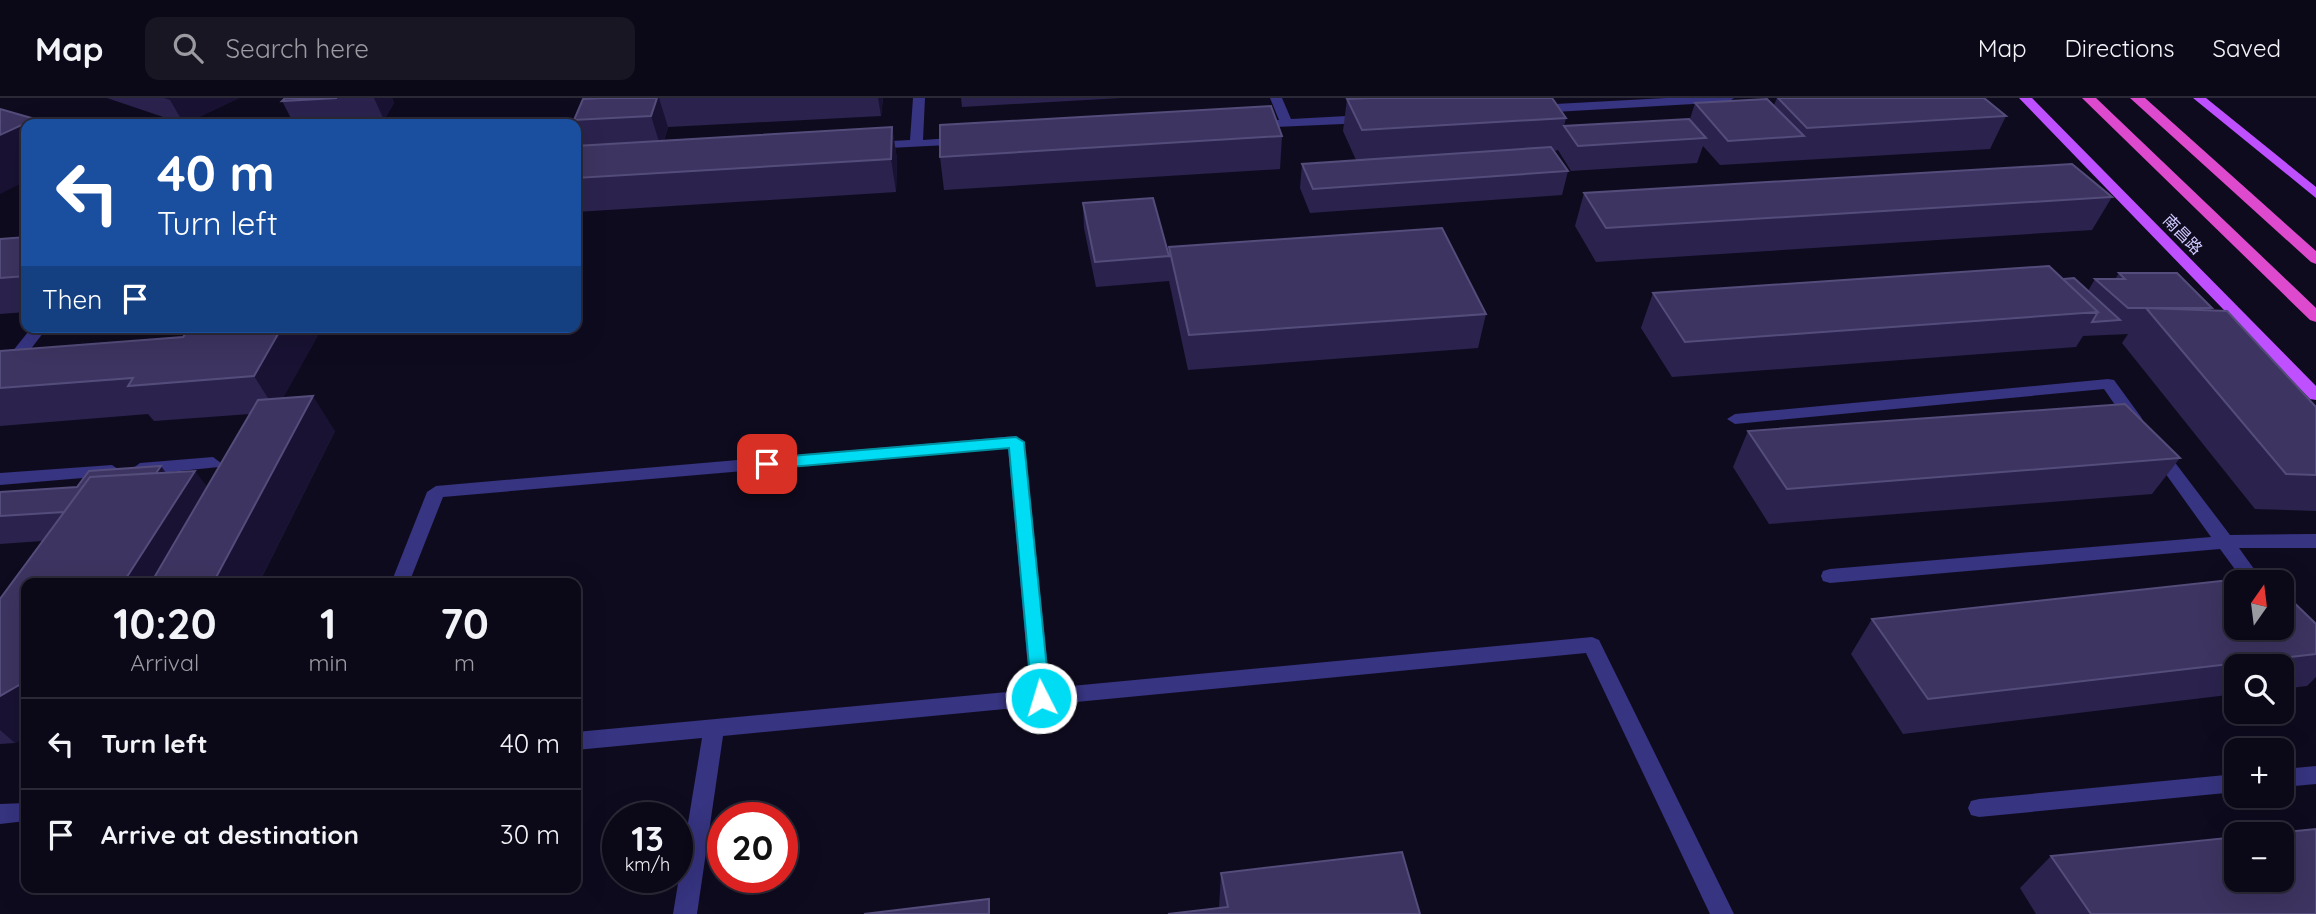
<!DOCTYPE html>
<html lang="en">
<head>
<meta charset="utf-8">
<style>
	:root { --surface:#0b0817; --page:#191624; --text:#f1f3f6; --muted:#9a9aa1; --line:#2b2936 }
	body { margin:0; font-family:Quicksand,"Noto Sans SC",sans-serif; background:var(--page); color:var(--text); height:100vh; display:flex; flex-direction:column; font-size:26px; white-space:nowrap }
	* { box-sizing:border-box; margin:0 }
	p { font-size:23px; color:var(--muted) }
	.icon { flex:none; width:38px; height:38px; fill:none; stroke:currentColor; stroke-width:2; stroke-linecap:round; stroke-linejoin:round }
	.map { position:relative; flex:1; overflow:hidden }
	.sheet { position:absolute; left:21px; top:480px; width:560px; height:315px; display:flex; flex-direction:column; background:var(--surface); border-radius:14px; box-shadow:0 7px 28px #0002,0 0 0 2px var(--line) }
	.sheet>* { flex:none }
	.hud { position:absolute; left:21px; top:21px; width:560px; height:214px; border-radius:14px; box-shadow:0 7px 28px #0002,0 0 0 2px var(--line); background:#1a4fa0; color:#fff; overflow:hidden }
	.needle { width:46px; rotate:14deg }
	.controls { position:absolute; left:2224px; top:472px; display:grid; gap:14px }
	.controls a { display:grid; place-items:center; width:70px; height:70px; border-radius:14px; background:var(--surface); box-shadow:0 7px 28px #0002,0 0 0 2px var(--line); font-size:35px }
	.speed { position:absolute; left:602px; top:704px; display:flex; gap:14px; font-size:35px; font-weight:700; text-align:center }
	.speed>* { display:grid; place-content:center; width:91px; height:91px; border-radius:50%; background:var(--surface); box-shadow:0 7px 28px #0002,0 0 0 2px var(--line); line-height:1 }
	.speed small { font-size:18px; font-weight:400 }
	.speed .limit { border:10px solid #d22; background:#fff; color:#111 }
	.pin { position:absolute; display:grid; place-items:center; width:60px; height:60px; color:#fff; margin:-30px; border-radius:14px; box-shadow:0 4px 10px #0006 }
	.me { position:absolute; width:77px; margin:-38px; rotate:355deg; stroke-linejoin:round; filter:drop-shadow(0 0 5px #0008) }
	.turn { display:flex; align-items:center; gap:24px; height:147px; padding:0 21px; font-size:32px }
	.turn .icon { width:91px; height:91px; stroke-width:2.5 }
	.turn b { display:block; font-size:49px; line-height:60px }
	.then { display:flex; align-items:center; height:66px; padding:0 21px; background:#0003; gap:14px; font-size:26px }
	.eta { display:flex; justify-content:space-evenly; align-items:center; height:119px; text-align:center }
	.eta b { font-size:42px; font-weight:700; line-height:49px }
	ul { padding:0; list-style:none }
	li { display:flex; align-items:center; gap:21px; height:91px; padding:0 21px; border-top:2px solid var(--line) }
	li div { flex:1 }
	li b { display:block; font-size:26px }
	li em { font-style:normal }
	header { display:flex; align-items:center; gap:42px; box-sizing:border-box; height:98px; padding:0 35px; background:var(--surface); border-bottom:2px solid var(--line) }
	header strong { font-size:33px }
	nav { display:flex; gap:38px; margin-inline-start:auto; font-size:24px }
	.search { width:490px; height:63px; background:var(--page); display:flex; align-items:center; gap:18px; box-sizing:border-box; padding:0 24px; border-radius:14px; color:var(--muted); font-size:26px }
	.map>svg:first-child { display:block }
</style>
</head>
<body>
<header>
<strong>Map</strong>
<div class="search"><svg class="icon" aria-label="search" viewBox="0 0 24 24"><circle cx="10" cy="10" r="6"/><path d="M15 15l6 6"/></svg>Search here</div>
<nav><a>Map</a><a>Directions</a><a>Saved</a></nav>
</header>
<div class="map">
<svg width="2316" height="816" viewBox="0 0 2316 816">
	<rect width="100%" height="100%" fill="#0f0b1f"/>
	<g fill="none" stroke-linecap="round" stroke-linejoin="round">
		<path fill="#373481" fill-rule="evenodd" d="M913 0H925L923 42 964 39 970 43 968 46 869 51V45L873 44 910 42Z
			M1270 0H1282L1291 21 1365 17 1371 21 1365 25 1250 30V24L1279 22Z
			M1666 0H1734L1728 4 1537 15 1531 11 1537 7Z
			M32 229 47 230 6 283 0 284V269Z
			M2108 281 2114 282 2141 319 2143 323 2141 327H2129L2104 291 1735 326 1727 321 1735 316Z
			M1016 338 1024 344 1050 590 1592 539 1599 542 1734 816H1710L1586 555 723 638 697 816H673L702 640 576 652V634L1030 592 1008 350 443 399 409 485H391L427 394 436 388Z
			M2158 348 2164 350 2230 437 2316 436V450H2239L2264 485H2245L2220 451 1830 485 1823 483 1821 478 1823 473 1830 471 2211 439 2150 354Z
			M213 359 221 365 219 369 140 377 132 371 140 365Z
			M112 367 121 373 118 377 0 387V375Z
			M2316 668V686L2282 689V671Z
			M2236 676V694L1979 719 1971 717 1968 710 1971 703 1979 701Z
			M26 705V723L0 726V706Z"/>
		<path fill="#be50ff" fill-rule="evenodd" d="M2019 0H2032L2316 288V302L2310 301Z
			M2193 0H2206L2316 89V100Z"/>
		<path fill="#de4ace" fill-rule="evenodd" d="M2082 0H2096L2316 210V224L2310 222Z
			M2130 0H2145L2316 153V166L2311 164Z"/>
	</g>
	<path fill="#2b234e" d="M107 0H239L184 26Z
		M285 0H392L394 5 384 22 294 26 282 3Z
		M603 0H883L881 18 668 29 664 42 892 29 897 61 896 94 576 114V48L583 47 574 22Z
		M961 0H1121L962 9Z
		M1777 0H1984L2006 18 1990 51 1720 67 1703 48 1697 65 1571 73 1558 52 1554 53 1568 73 1562 97 1310 115 1300 90 1302 66 1356 62 1343 33 1347 1 1566 20 1564 28 1690 21 1695 5 1774 7Z
		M1282 38 1280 71 944 92 940 59Z
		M1584 95 2112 99 2092 132 1596 164 1575 128Z
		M1083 105 1169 158V149L1486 216 1478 250 1188 272 1169 183 1096 189 1084 130Z
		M26 139V214L0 216V141Z
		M2119 175 2212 210 2211 212 2316 309V413L2255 411 2122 245 2128 236 2083 238 2076 249 1672 279 1641 230 1653 195 2063 181 2088 193 2095 181H2115Z
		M190 229 284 300 335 333 259 485H26V639L15 645 0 646V501L42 443 0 446V394L77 389 165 374 207 389 250 316 154 323 148 316 0 328V253L183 239Z
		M1748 333 2180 360 2152 396 1769 426 1733 369Z
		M1872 521 2316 556V579L2307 588 2282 591V569H2236V596L1903 636 1851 556Z
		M2051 758 2316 816H2036L2020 790Z
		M1221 775 1420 816 1219 810Z"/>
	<path fill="#191233" d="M164 0H239L184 26 170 2Z
		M374 0H392L394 5 384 22Z
		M657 0H659L668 29 661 50 651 18Z
		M878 0H883L881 18Z
		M35 21 39 26H26V83L0 96V37Z
		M892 29 897 61 896 94 891 61Z
		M282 229H323L276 313 254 278Z
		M313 298 335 333 259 485H213Z
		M161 368 181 395 195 373 222 408 175 485H123L150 385Z
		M26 583V639L15 645 0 632V598Z"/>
	<path fill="#3d3461" stroke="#544c7a" stroke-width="2" d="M285 0H337L282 3Z
		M603 0H657L651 18 574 22 583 1Z
		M1370 0H1552L1566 20 1362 32 1347 1Z
		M1778 0H1984L2006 18 1807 30Z
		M1767 1 1804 38 1728 43 1695 5Z
		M1271 8 1282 38 940 59V27Z
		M0 11 35 21 0 37Z
		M1689 21 1706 40 1578 48 1564 28Z
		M257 24 255 26H229Z
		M892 29 891 61 576 80V48Z
		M1551 49 1568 73 1313 91 1302 66Z
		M2072 66 2112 99 1606 130 1584 95Z
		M1153 100 1169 158 1095 164 1083 105Z
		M1442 130 1486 216 1189 237 1169 149Z
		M26 139V178L0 180V141Z
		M2049 168 2098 214 1685 244 1653 195Z
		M2119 175H2177L2212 210H2128L2095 181H2125Z
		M2074 180 2120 222 2092 224 2098 214 2063 181Z
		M2146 210 2227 213 2316 309V377L2286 376Z
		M190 229H282L254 278 128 288 133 280 0 290V253L183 239Z
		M313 298 213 485H151L258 302Z
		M2125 306 2180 360 1787 391 1748 333Z
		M161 368 156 375 90 379 64 414 0 418V394L77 389 89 373Z
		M195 373 123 485H26V583L0 598V501L90 379Z
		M2267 478 2274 485H2236V530H2282V493L2316 526V556L1928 601 1872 521Z
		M2316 731V816H2091L2051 758 2236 739V782H2282V737H2257Z
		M1402 754 1420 816H1168L1228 809 1221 775Z
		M989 801V816H864Z"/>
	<path fill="#00dcf4" stroke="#008f9f" stroke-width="2" d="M1016 339 1024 344 1050 600 1047 605 1041 607 1034 605 1032 600 1009 350 767 371 760 366 767 360Z"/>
	<g text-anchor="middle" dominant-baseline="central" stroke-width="6" stroke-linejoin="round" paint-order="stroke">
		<g font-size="16" fill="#cfc9ff" stroke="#0f0b1f">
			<text transform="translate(2183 136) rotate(46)">南昌路</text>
		</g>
	</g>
</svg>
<div class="controls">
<a><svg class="needle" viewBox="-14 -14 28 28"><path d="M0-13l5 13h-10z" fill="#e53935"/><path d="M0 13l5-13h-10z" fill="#9a9aa1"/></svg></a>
<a><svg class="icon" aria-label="search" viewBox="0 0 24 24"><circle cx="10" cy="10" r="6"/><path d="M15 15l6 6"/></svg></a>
<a>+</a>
<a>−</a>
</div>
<div class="speed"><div>13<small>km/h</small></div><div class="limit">20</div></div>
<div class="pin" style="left:767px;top:366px;background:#d93025"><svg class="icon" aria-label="arrive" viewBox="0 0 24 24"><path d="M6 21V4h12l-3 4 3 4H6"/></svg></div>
<svg class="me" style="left:1041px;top:600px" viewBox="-20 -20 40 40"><circle r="17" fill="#00dcf4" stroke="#fff" stroke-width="3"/><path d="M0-11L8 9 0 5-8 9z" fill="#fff"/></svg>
<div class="hud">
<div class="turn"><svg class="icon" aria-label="left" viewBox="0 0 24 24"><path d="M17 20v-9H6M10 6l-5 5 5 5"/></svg><div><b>40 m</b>Turn left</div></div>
<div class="then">Then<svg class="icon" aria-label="arrive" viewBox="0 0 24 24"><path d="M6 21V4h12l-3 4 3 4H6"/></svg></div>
</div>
<section class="sheet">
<div class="eta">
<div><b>10:20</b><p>Arrival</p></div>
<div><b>1</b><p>min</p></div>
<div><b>70</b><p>m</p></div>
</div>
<ul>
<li><svg class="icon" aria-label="left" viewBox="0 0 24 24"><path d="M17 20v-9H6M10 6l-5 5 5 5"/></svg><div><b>Turn left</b></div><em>40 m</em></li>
<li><svg class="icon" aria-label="arrive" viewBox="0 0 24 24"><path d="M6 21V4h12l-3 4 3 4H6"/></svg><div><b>Arrive at destination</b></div><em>30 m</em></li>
</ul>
</section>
</div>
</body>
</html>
